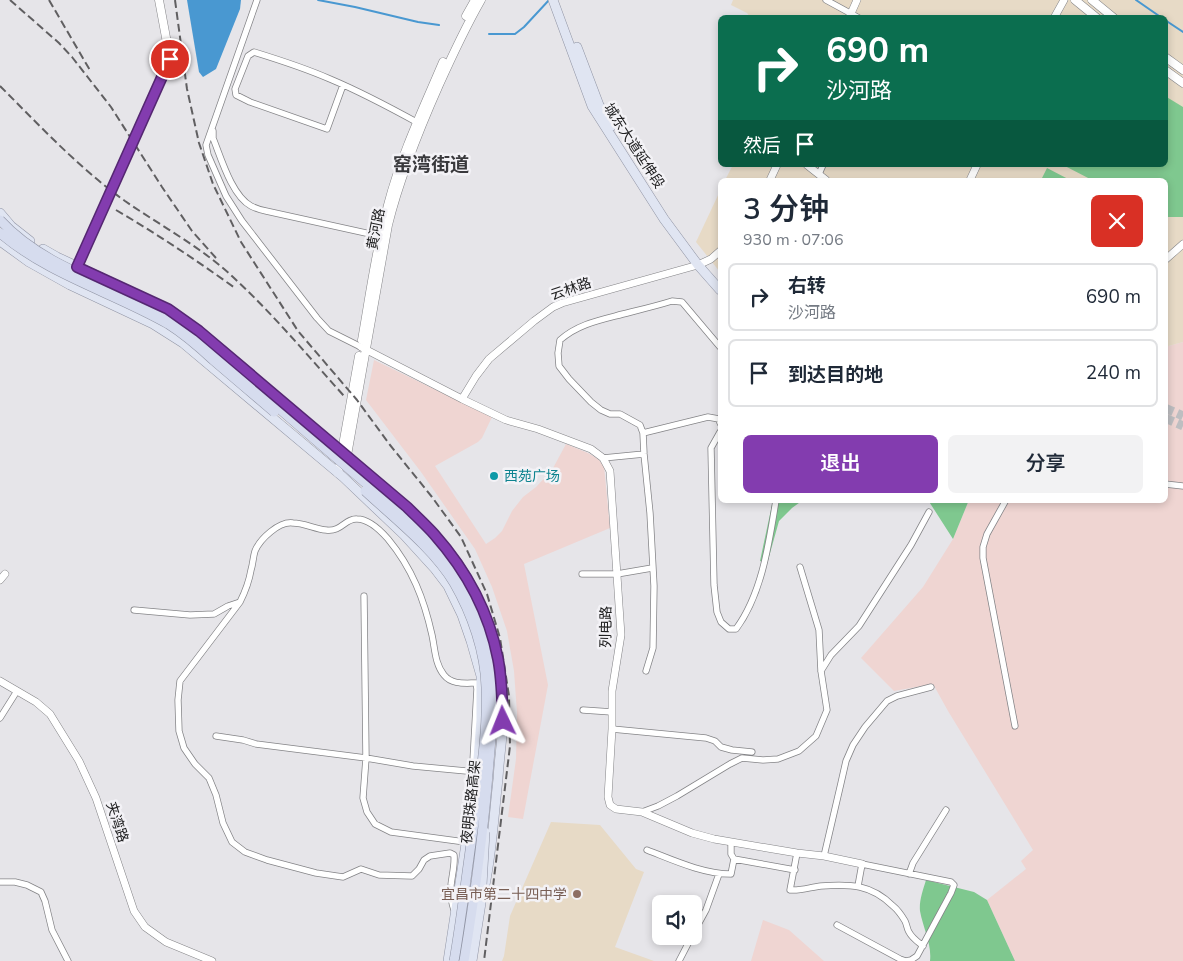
<!DOCTYPE html>
<html lang="zh">
<head>
<meta charset="utf-8">
<style>
	:root { --surface:#fff; --page:#f2f2f3; --text:#1f2937; --muted:#747a83; --line:#e0e1e3; --accent:#833caf }
	body { margin:0; font-family:"Nunito Sans","Noto Sans SC",sans-serif; background:var(--page); color:var(--text); height:100vh; display:flex; flex-direction:column; font-size:19px; white-space:nowrap }
	* { box-sizing:border-box; margin:0 }
	p { font-size:16px; color:var(--muted) }
	.icon { flex:none; width:28px; height:28px; fill:none; stroke:currentColor; stroke-width:2; stroke-linecap:round; stroke-linejoin:round }
	.map { position:relative; flex:1; overflow:hidden }
	.details { position:absolute; left:718px; top:178px; width:450px; height:325px; display:flex; flex-direction:column; background:var(--surface); border-radius:8px; box-shadow:0 2px 8px #0003 }
	.details>* { flex:none }
	.guide { position:absolute; left:718px; top:15px; width:450px; height:152px; border-radius:8px; box-shadow:0 2px 8px #0003; background:#0b6e4f; color:#fff; overflow:hidden }
	.fabs { position:absolute; left:652px; top:895px; display:grid; gap:10px }
	.fabs a { display:grid; place-items:center; width:50px; height:50px; border-radius:8px; background:var(--surface); box-shadow:0 2px 8px #0003; font-size:25px }
	.pin { position:absolute; display:grid; place-items:center; width:42px; height:42px; color:#fff; margin:-21px; border:2px solid #fff; border-radius:50%; box-shadow:0 1px 5px #0007 }
	.me { position:absolute; width:55px; margin:-28px; rotate:358deg; stroke-linejoin:round; filter:drop-shadow(0 0 4px #0008) }
	.turn { display:flex; align-items:center; gap:18px; height:105px; padding:0 25px; font-size:22px }
	.turn .icon { width:65px; height:65px; stroke-width:2.5 }
	.turn b { display:block; font-size:35px; line-height:42px }
	.then { display:flex; align-items:center; height:48px; padding:0 25px; background:#0003; gap:10px; font-size:19px }
	.round { display:grid; place-items:center; flex:none; width:52px; height:52px; border-radius:8px; background:var(--page) }
	.head { display:flex; align-items:center; justify-content:space-between; height:85px; padding:0 25px }
	h1 { font-size:30px; font-weight:600; line-height:38px }
	.action { display:flex; gap:10px; margin-top:auto; padding:10px 25px }
	.action a { flex:1; height:58px; border-radius:8px; background:var(--accent); color:#fff; font-size:20px; font-weight:600; line-height:58px; text-align:center }
	.action a+a { background:var(--page); color:var(--text) }
	ul { padding:0; list-style:none }
	li { display:flex; align-items:center; gap:15px; height:68px; margin:0 10px 8px; padding:0 15px; border:2px solid var(--line); border-radius:8px }
	li div { flex:1 }
	li b { display:block; font-size:19px }
	li em { font-style:normal }
	.map>svg:first-child { display:block }
</style>
</head>
<body>
<div class="map">
<svg width="1183" height="961" viewBox="0 0 1183 961">
	<rect width="100%" height="100%" fill="#e6e5e9"/>
	<path fill="#efd5d2" d="M1183 342V961H1015L987 900 1026 869 1021 861 1033 850 948 711 933 684 894 691 861 658 923 587 953 539 969 500H1165V347Z
		M374 360 492 417 482 438 478 442 435 466 486 544 495 538 502 531 512 511 523 497 536 487 552 470 566 444 588 453 598 459 604 466 610 528 524 564 548 685 523 819 508 817 516 759 517 713 514 671 507 631 492 587 475 549 421 472 366 400Z
		M763 920 789 930 824 961H751Z"/>
	<path fill="#e7dac6" d="M733 0H1183V342L1165 347V180H725L733 165H1165V18H751L747 13 731 5Z
		M720 191V272L696 242Z
		M551 822 600 825 636 869 644 872 615 947 654 961H502L504 956 510 916Z"/>
	<path fill="#7fc88f" d="M1165 96 1183 107V217H1165V180H1092L1063 165H1165Z
		M1047 168 1070 180H1041Z
		M773 500H803L792 508 779 521 767 564 760 561Z
		M928 500H969L953 539Z
		M926 880 974 892 987 900 1015 961H930C932 944 923 928 920 911 919 901 923 890 926 880Z"/>
	<path fill="#4998d1" d="M187 0H241L240 9 216 69 203 77 199 72Z"/>
	<g fill="none" stroke-linecap="round" stroke-linejoin="round">
		<path stroke="#4998d1" stroke-width="2" d="M318 0 355 7 418 22 439 25
			M1136 0 1162 18
			M1165 20 1183 32
			M489 34H515L524 27 549 0"/>
		<path stroke="#bebec1" stroke-width="9" stroke-dasharray="9 4.5" stroke-linecap="butt" d="M1165 408 1183 416
			M1165 418 1183 426"/>
		<defs>
			<path id="minor" d="M257 0 206 145 208 155 226 196 242 221 317 318 329 331 361 347
				M826 0 859 18
				M343 85 327 129 250 102 236 95 235 89 248 56 254 52C280 60 305 68 330 79 361 92 391 108 420 124
				M213 131V138C221 158 232 196 251 206 255 208 261 210 266 211L384 237
				M819 174 823 165
				M720 432 711 448 714 585 717 612 721 622 729 629H736C762 594 769 543 776 500
				M643 433 708 417 719 419 720 423
				M603 458 644 454
				M1165 484 1183 486
				M1006 500 987 534 983 547V558L1015 726
				M582 574H617L652 568
				M364 596 366 758 363 798 367 812 375 824 391 832 465 842
				M240 602 180 681 178 700 179 731 184 748 195 764 209 778 216 795 223 823 232 842 245 852 267 860 316 873 343 877 361 869 379 875 412 876 419 869 424 860 430 856 450 853 454 855C455 865 452 875 451 885 450 893 451 901 454 910
				M134 610 190 615 214 614 228 606 240 602C245 592 249 582 251 570 253 564 253 557 255 551 260 539 279 521 293 523 304 523 315 529 326 530 342 532 345 518 357 519 369 519 381 531 388 539 412 568 424 599 432 635 435 649 435 664 444 675 452 685 465 683 476 683L477 689 473 761 477 772 413 766 366 758 256 744 243 740 216 736
				M646 671 653 648 654 586 650 513 644 454 643 433 640 425 620 414H610L601 410 591 402 569 379 559 366 558 353 560 340C578 324 600 320 623 314 639 310 656 306 672 301L682 302 720 347
				M821 671 831 655 859 626 911 545 929 512
				M583 710 612 712
				M0 718 17 691
				M612 729 706 738 715 741 721 747 732 750 752 752
				M642 812 658 806 677 796 730 764 742 758 763 760 778 759 799 751 816 736 827 710 821 671 819 630 800 567
				M647 850C673 860 703 874 731 874L734 859 731 854V842
				M797 853 790 890C801 891 811 887 821 886 850 884 871 884 893 906 898 910 902 916 905 921 907 925 907 929 909 932 912 938 918 942 923 946
				M824 856 841 783 846 761 853 745 865 727 887 701 897 696 931 687
				M734 859 795 870
				M909 874 913 863 946 810
				M0 882H15L27 885 41 892 45 901 52 930 68 961
				M837 925 900 959 906 961 911 960 917 956 951 893 954 885 951 882 862 864 858 886
				M694 932 706 910 719 874
				M679 961 692 936"/>
			<path id="tertiary" d="M849 18 857 0
				M1054 18 1064 0
				M807 165 826 180
				M770 180 777 165
				M970 180 977 165
				M1165 260 1183 244
				M361 347 462 399 506 420 538 429 591 449 603 458 610 471 621 635 612 691V729L608 797 610 805 616 809 642 812 692 833 714 839 797 853 824 856 862 864
				M462 399 476 376 489 359 534 321 553 307 562 303 698 265 711 259 720 251
				M0 580 5 574
				M0 681 36 702 50 714 79 761 96 798 134 911 145 927 166 942 212 961"/>
			<path id="secondary" d="M1075 0 1097 18
				M1092 0 1114 18
				M466 16 475 0
				M1165 57 1183 70
				M1165 70 1183 83
				M75 272 170 59 159 0
				M362 340C370 295 376 249 388 205 401 155 423 109 443 62
				M346 461 388 225C400 177 419 130 439 85 452 56 465 28 481 0
				M338 473 359 356"/>
			<path id="primary" d="M553 0 592 106 664 219 698 265 720 290
				M577 47 599 105 612 126
				M0 213 11 226 30 241
				M0 241 29 262 70 285 153 324 183 343 343 477 404 535 435 569 448 586 462 615 471 641 481 676V720L477 772 448 961
				M43 249 57 257 130 291
				M148 300 168 309 199 331 407 507C422 522 438 537 451 554 487 601 506 663 503 722 502 741 499 760 498 779 494 814 492 850 485 885"/>
		</defs>
		<use href="#minor" stroke="#848487" stroke-width="7"/>
		<use href="#tertiary" stroke="#848487" stroke-width="8"/>
		<use href="#secondary" stroke="#848487" stroke-width="9"/>
		<use href="#primary" stroke="#9094a4" stroke-width="10"/>
		<use href="#minor" stroke="#fff" stroke-width="5.5"/>
		<use href="#tertiary" stroke="#fff" stroke-width="7"/>
		<use href="#secondary" stroke="#fff" stroke-width="8"/>
		<use href="#primary" stroke="#e0e5f2" stroke-width="9"/>
		<path stroke="#605f61" stroke-width="2" stroke-dasharray="8 4" stroke-linecap="butt" d="M10 0 59 43 72 57 111 107 162 187 192 231 216 258
			M49 0 91 72
			M175 0 187 89 199 143 213 184 241 242 298 331 357 400 390 445 432 497 461 537 487 594 500 638 509 696 510 746 484 961
			M0 86C40 126 79 168 125 201 161 226 201 247 233 277 273 314 308 356 344 396
			M116 210C157 234 196 260 235 288"/>
		<defs>
			<path id="primary-bridge" d="M472 961 481 903 485 832"/>
			<path id="trunk-bridge" d="M0 220C43 267 109 283 163 312 173 318 183 326 192 332 246 380 300 427 355 474 386 501 424 530 448 563 470 591 485 628 491 663 495 696 492 729 489 762 484 828 475 895 464 961
				M0 233C49 275 112 292 168 324 184 334 199 347 213 360 233 377 254 395 274 412
				M365 491C394 518 434 549 454 583 472 614 485 652 486 687 488 732 480 778 474 823 467 869 462 915 454 961"/>
		</defs>
		<use href="#primary-bridge" stroke="#9094a4" stroke-width="10" stroke-linecap="butt"/>
		<use href="#trunk-bridge" stroke="#9094a4" stroke-width="10" stroke-linecap="butt"/>
		<use href="#primary-bridge" stroke="#e0e5f2" stroke-width="9"/>
		<use href="#trunk-bridge" stroke="#d6dcee" stroke-width="9"/>
	</g>
	<g fill="none" stroke-linecap="round" stroke-linejoin="round">
		<defs>
			<path id="route" d="M170 59 77 267 168 309 199 331 407 507C416 516 426 525 434 534 466 570 489 612 498 659 502 679 502 700 503 721"/>
		</defs>
		<use href="#route" stroke="#552772" stroke-width="12"/>
		<use href="#route" stroke="#833caf" stroke-width="9"/>
	</g>
	<circle fill="#0f9aa8" stroke="#f3f2f6" stroke-width="2" cx="494" cy="476" r="5"/>
	<circle fill="#8d6e63" stroke="#f3f2f6" stroke-width="2" cx="577" cy="894" r="5"/>
	<g text-anchor="middle" dominant-baseline="central" stroke-width="5" stroke-linejoin="round" paint-order="stroke">
		<g font-size="14" fill="#202021" stroke="#f3f2f6">
			<text transform="translate(634 146) rotate(57)">城东大道延伸段</text>
			<text transform="translate(376 229) rotate(-79)">黄河路</text>
			<text transform="translate(571 289) rotate(-19)">云林路</text>
			<text transform="translate(606 627) rotate(-89)">列电路</text>
			<text transform="translate(471 802) rotate(-84)">夜明珠路高架</text>
			<text transform="translate(117 822) rotate(72)">夹湾路</text>
		</g>
		<g font-size="14" fill="#0d838f" stroke="#f3f2f6" text-anchor="start">
			<text x="504" y="476">西苑广场</text>
		</g>
		<g font-size="14" fill="#785e54" stroke="#f3f2f6" text-anchor="end">
			<text x="567" y="894">宜昌市第二十四中学</text>
		</g>
		<g font-size="19" font-weight="bold" fill="#39393c" stroke="#f3f2f6">
			<text x="431" y="165">窑湾街道</text>
		</g>
	</g>
</svg>
<div class="fabs">
<a><svg class="icon" aria-label="sound" viewBox="0 0 24 24"><path d="M4 9h4l5-4v14l-5-4H4zM17 9q2 3 0 6"/></svg></a>
</div>
<div class="pin" style="left:170px;top:59px;background:#d93025"><svg class="icon" aria-label="arrive" viewBox="0 0 24 24"><path d="M6 21V4h12l-3 4 3 4H6"/></svg></div>
<svg class="me" style="left:503px;top:721px" viewBox="-20 -20 40 40"><path d="M0-17L14 15 0 8-14 15z" fill="#833caf" stroke="#fff" stroke-width="4"/></svg>
<div class="guide">
<div class="turn"><svg class="icon" aria-label="right" viewBox="0 0 24 24"><path d="M7 20v-9h11M14 6l5 5-5 5"/></svg><div><b>690 m</b>沙河路</div></div>
<div class="then">然后<svg class="icon" aria-label="arrive" viewBox="0 0 24 24"><path d="M6 21V4h12l-3 4 3 4H6"/></svg></div>
</div>
<section class="details">
<div class="head"><div><h1>3 分钟</h1><p>930 m · 07:06</p></div><a class="round" style="background:#d93025;color:#fff"><svg class="icon" aria-label="close" viewBox="0 0 24 24"><path d="M6 6l12 12M18 6L6 18"/></svg></a></div>
<ul>
<li><svg class="icon" aria-label="right" viewBox="0 0 24 24"><path d="M7 20v-9h11M14 6l5 5-5 5"/></svg><div><b>右转</b><p>沙河路</p></div><em>690 m</em></li>
<li><svg class="icon" aria-label="arrive" viewBox="0 0 24 24"><path d="M6 21V4h12l-3 4 3 4H6"/></svg><div><b>到达目的地</b></div><em>240 m</em></li>
</ul>
<div class="action"><a>退出</a><a>分享</a></div>
</section>
</div>
</body>
</html>
